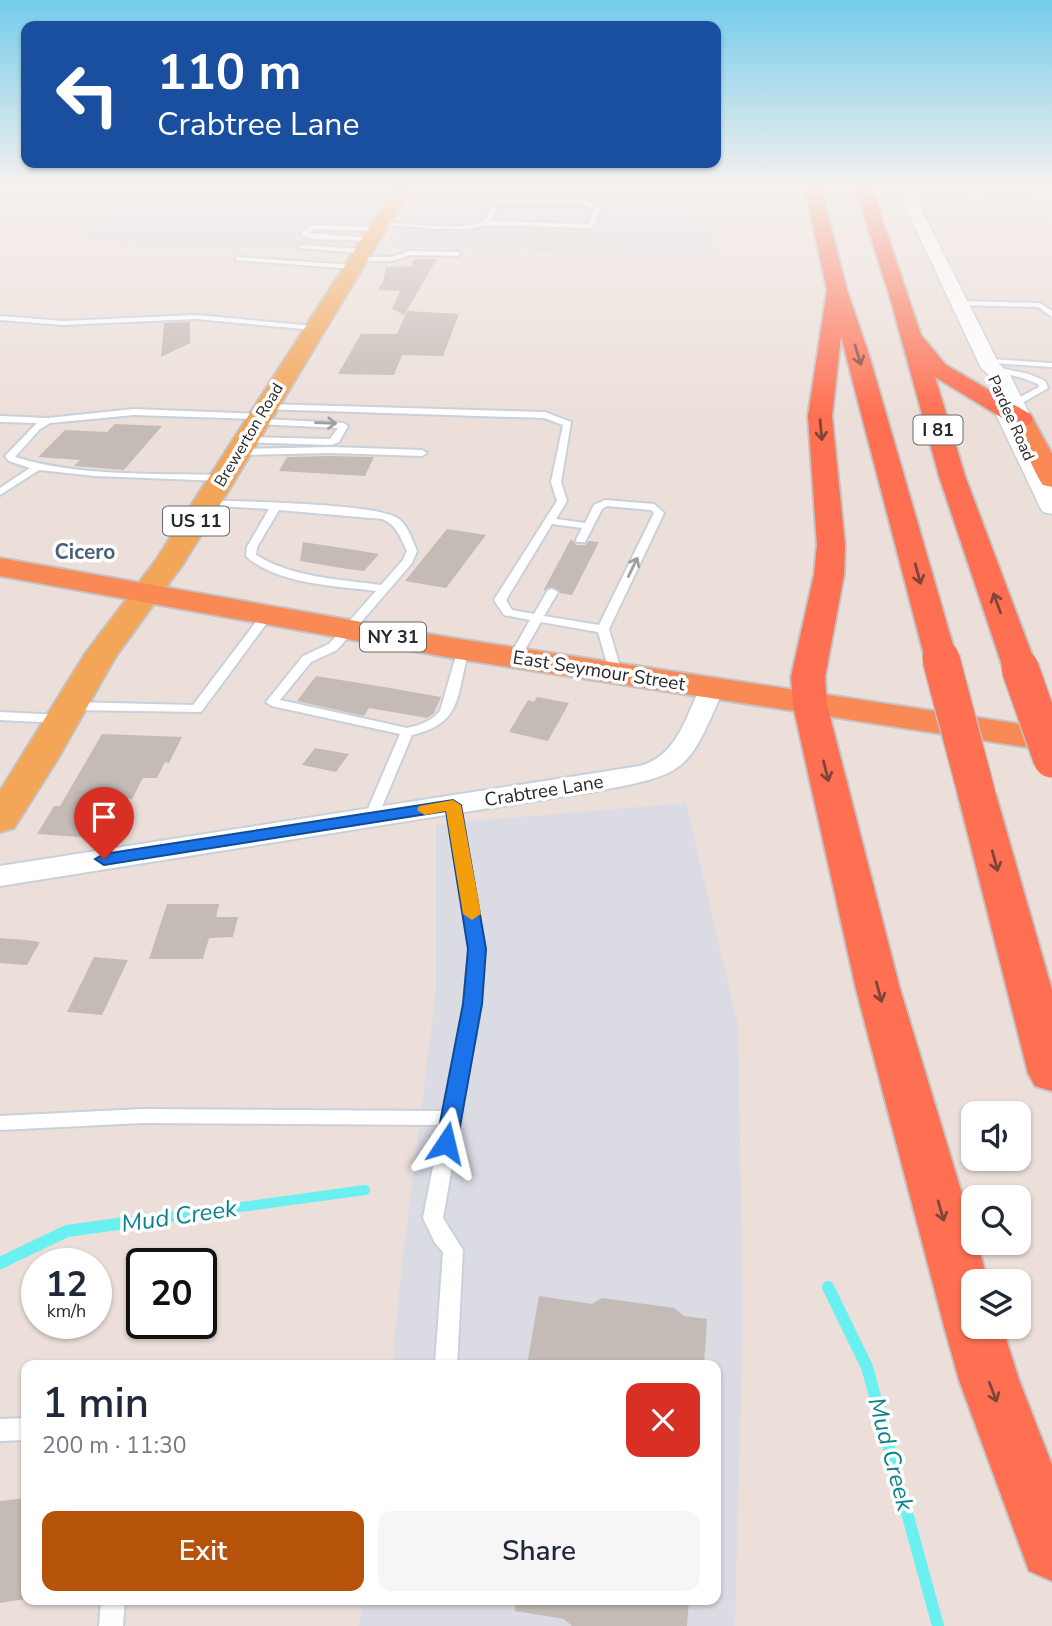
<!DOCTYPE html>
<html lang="en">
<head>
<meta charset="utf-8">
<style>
	:root { --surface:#fff; --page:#f6f6f7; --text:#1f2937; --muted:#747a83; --accent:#b45309 }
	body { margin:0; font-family:"Nunito Sans",sans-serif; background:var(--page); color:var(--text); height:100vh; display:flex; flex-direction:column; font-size:26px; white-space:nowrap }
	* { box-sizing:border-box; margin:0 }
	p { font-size:23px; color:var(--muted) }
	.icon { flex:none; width:38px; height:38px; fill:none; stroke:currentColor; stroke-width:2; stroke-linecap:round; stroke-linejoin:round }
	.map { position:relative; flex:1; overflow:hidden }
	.drawer { position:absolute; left:21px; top:1360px; width:700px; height:245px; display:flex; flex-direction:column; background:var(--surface); border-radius:14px; box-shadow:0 2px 5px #0004 }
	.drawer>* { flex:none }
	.guide { position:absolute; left:21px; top:21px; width:700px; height:147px; border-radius:14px; box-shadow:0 2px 5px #0004; background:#1a4fa0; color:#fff; overflow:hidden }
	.fabs { position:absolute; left:961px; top:1101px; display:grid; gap:14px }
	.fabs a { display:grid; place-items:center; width:70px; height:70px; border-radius:14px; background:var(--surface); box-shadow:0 2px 5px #0004; font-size:35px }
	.speed { position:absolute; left:21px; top:1248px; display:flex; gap:14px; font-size:35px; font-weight:700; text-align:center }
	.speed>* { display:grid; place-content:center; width:91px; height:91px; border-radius:50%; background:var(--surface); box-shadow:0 2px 5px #0004; line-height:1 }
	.speed small { font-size:18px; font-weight:400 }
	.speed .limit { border:4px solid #111; border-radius:10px; background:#fff; color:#111 }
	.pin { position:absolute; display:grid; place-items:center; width:60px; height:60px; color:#fff; margin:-72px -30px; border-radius:50% 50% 50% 0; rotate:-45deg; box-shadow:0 0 7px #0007 }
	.pin .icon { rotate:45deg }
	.me { position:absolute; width:77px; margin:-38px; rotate:10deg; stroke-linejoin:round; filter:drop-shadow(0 0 5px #0008) }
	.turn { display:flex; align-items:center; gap:24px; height:147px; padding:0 21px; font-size:32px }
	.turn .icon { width:91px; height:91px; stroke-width:2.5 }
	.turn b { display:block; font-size:49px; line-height:60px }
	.round { display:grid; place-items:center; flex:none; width:74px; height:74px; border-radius:14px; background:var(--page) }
	.head { display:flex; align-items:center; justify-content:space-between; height:119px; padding:0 21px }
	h1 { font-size:42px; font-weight:600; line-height:52px }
	.action { display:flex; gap:14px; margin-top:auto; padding:14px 21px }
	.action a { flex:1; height:80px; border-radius:14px; background:var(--accent); color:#fff; font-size:28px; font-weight:600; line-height:80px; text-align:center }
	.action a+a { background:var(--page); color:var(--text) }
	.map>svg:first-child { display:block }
</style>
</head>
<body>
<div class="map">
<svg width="1052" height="1626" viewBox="0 0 1052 1626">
	<rect width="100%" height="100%" fill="#ecdfda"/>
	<path fill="#dbdbe4" d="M0 189H386L354 245 256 247H149L85 239 115 211 0 208Z
		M418 194 662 202 711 215 714 258 387 246Z
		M686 803 738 1025 743 1317 735 1626H359L363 1600H716V1365H392L402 1264 436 991V824Z"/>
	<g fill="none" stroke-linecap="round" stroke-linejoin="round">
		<path stroke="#6af0f0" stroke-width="10" d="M140 1221 365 1190"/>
		<path stroke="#6af0f0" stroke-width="12" d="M0 1263 67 1231 153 1219
			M828 1287 867 1367 938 1626"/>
	</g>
	<path fill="#c4bbb6" d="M414 259H437L404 315 392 309 400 291 377 290 383 282 386 267 411 266Z
		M407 311 459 314 443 356 402 355 394 375 338 374 361 334H397Z
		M190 322V343L161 357 164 323Z
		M115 424 162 426 124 470 74 466 80 460 38 457 65 430 107 432Z
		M331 456 374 457 365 476 279 471 287 457Z
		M447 529 486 535 446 588 405 581Z
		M571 539 577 545H585L589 541 599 542 572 595 560 593 553 587 543 591Z
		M303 542 355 550 379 554 364 571 347 569 300 561Z
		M316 676 384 687 441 697 434 713 427 718 369 708 364 716 297 701Z
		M537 697 569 703 548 741 509 732 528 700 534 702Z
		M102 734 182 737 169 763 165 762 157 778H143L132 799 116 798 94 838 37 834 54 806H60Z
		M315 748 349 754 336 772 302 765Z
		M167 904H219L216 917H238L233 937 209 938 203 959H149Z
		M0 938 26 940 40 942 27 965 0 963Z
		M94 957 128 960 102 1015 67 1012Z
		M539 1296 592 1304 602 1298 674 1308 684 1316 707 1319 704 1365H527Z
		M26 1498V1599L0 1603V1501Z
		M516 1600H689L687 1626H572L564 1619 515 1611Z"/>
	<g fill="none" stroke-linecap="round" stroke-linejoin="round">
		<defs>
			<path id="service" d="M442 189H500L497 191Z
				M503 199 586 201 600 208 594 226 591 228 486 225 467 229H435L377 224 380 222C399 223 468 231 482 222 488 218 491 209 494 203ZM504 203 585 205 594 209 589 224 490 221 498 205Z
				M313 225 377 227 380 229 377 231 314 229 309 233 372 238 370 241 313 239 302 235V233Z
				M301 245 362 249 365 251 362 253 299 248Z
				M410 251 458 252 461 254 458 256 411 255 392 261H357L354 259 357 257H391Z
				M237 257 353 265 356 267 353 269 235 260Z
				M960 301 1040 303 1052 311V317L1038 307 957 305Z
				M196 315 314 326 318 328 314 330 196 319 63 325 0 320V316L63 321Z
				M989 359 1052 363V367L992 363H989Z
				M991 366 1029 374 1045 381 1048 388 1017 406H1011V402L1039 387 1038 384 1023 378 988 370 987 368Z
				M266 404 545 412 571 422 561 482 567 501 556 519 585 523 594 505 605 500 654 504 664 513 609 629 622 674 620 677H612L610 674 598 632 541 622 519 660H511L509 657 530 620 504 615 494 600 557 501 551 482 563 425 544 418 263 409V405ZM607 506 651 510 654 513 599 625 544 616 558 592 552 589 548 590 534 614 512 610 506 600 552 524 582 528 576 540 577 542H585L602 509Z
				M134 409 260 414 263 415V419L344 423 348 426 339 442 331 445 243 442 241 440 246 437 330 439 338 428 258 424 255 423V419L134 415 50 423 40 429 15 457C79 477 156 473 223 475L228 478 223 481 95 476 39 470 0 495V488L30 468 9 461 5 456 37 423 0 422V416L48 418Z
				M331 447 422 450 427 453 422 456 331 453 239 455 234 452 239 449Z
				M207 500C240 502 378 503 399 519 408 526 412 540 417 551L412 563 337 650 311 662 280 700 407 728C420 725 430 722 440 711L458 649 460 646H468L470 649C455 691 466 723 412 735L376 821 371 822 364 818 400 734 272 706 266 702 303 656 329 644 376 591C337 586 275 584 246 556L247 547 269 509 204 505 202 503ZM279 510 382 519C397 525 400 537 407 551L403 560 381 585C339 579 293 578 256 555L257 547Z
				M266 613 272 616 201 712 70 710 64 706 70 702 193 705 262 614Z
				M0 712 61 715 67 719 61 723 0 720Z
				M453 801 460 805 485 949 480 1004 443 1218 463 1250 457 1365H435L443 1252 435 1243 423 1218 441 1125 143 1123 0 1130V1116L143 1109 444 1111 464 1004 469 949 446 805Z
				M26 1418V1440L0 1441V1419Z
				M101 1600H125L123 1626H99Z"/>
			<path id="minor" d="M898 189 1052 192V198L904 192Z
				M711 683 720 685 723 690C687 774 686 774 597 791L0 886V866L640 766C676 756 685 720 699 690L702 685Z"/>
			<path id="tertiary" d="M897 189H911L999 364 1009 373 1032 419 1023 425 1052 482V514L1043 512 1040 507 990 402 999 396 990 376 981 368Z"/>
			<path id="primary" d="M394 189H410L221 503 183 564 116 656 57 760 14 828 0 832V791L85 654 156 560Z"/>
			<path id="trunk" d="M1021 412 1030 414 1052 454V487L1043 485 1039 479 1009 419 1012 414Z
				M0 558 452 638 1052 729V751L452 658 0 576Z"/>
			<path id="motorway" d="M805 189H821L847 290 869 355 957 659 953 666 941 669 929 666 925 659 841 336 832 416 845 545 844 575 825 677 827 705 900 989 973 1230V1242H977L988 1281H973V1326H1002L1019 1380 1052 1465V1581L1029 1571 959 1380 944 1326 856 989 793 705 791 677 814 575 817 545 808 416 827 290Z
				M856 189H872L921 335 946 365 1030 414 1033 419 1030 424 1021 426 1012 424 935 377 965 476 1037 668 1032 675 1020 678 1008 675 1003 668 939 476 891 301Z
				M977 784 990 787 996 795 1052 990V1091L1035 1086 1028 1073 958 795 964 787Z"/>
		</defs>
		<use href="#service" stroke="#c8d1db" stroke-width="4"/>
		<use href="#minor" stroke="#c8d1db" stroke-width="4"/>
		<use href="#tertiary" stroke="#c8d1db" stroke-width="3"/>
		<use href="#primary" stroke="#c3c3c3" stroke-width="4"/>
		<use href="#trunk" stroke="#c3c3c3" stroke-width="4"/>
		<use href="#motorway" stroke="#c3c3c3" stroke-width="4"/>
		<use href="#service" fill="#fff" fill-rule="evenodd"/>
		<use href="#minor" fill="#fff" fill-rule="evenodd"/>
		<use href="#tertiary" fill="#fff" fill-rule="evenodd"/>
		<use href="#primary" fill="#f3a658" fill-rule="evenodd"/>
		<use href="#trunk" fill="#f98a55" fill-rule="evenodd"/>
		<use href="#motorway" fill="#ff6f52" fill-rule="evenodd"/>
		<defs>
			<path id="motorway-bridge" d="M941 659 977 795
				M1020 668 1052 759"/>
		</defs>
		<use href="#motorway-bridge" stroke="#c3c3c3" stroke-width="40" stroke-linecap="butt"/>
		<use href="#motorway-bridge" stroke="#ff6f52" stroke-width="37"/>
	</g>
	<defs><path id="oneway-shaft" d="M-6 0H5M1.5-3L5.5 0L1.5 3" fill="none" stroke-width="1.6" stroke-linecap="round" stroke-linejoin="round" transform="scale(1.75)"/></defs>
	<g stroke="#7f4539">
		<use href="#oneway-shaft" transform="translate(858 355) rotate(73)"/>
		<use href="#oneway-shaft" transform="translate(821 430) rotate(85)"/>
		<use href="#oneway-shaft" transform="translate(918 574) rotate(75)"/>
		<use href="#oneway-shaft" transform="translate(997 603) rotate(-110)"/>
		<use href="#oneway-shaft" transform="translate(826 771) rotate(76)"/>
		<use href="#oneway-shaft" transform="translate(995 861) rotate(75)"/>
		<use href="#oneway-shaft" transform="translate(879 992) rotate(75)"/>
		<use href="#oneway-shaft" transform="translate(941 1211) rotate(74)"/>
		<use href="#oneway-shaft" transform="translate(993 1392) rotate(69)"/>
	</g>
	<g stroke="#9f9f9f">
		<use href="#oneway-shaft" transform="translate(326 423) rotate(2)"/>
		<use href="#oneway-shaft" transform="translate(633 567) rotate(-64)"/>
	</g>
	<linearGradient id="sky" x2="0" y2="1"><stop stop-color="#75cceb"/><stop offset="0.45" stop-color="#f6f1ee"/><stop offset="1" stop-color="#f6f1ee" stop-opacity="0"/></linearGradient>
	<rect width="1052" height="416" fill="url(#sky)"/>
	<path fill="#1a73e8" stroke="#114b97" stroke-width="2" d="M453 800 461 805 486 949 482 1004 457 1143 454 1149 446 1152 439 1149 436 1143 463 1004 468 949 446 811 104 865 95 859 104 854Z"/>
	<path fill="#f59e0b" d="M453 800 461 805 481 914 472 920 463 914 446 811 425 815 417 810 419 806Z"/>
	<g text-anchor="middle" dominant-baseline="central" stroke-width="7" stroke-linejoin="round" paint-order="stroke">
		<g font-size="16" fill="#292929" stroke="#fff">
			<text transform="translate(1011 418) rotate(66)">Pardee Road</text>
			<text transform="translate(249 435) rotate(-59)">Brewerton Road</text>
		</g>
		<g fill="#fff" stroke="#696969" stroke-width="2">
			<rect x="913.5" y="415.5" width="49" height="29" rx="5"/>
			<rect x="163" y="506.5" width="66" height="29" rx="5"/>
			<rect x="360" y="622.5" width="66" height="29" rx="5"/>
		</g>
		<g font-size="18" font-weight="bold" fill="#292929">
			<text x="938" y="430">I 81</text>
			<text x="196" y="521">US 11</text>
			<text x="393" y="637">NY 31</text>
		</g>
		<g font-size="19" fill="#292929" stroke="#fff">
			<text transform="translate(599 671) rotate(9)">East Seymour Street</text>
			<text transform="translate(544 791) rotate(-9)">Crabtree Lane</text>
		</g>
		<g font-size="21" font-weight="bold" fill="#495e7a" stroke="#fff">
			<text x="85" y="552">Cicero</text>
		</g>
		<g font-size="24" font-style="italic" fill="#0c828d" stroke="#fff">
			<text transform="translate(179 1216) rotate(-8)">Mud Creek</text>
			<text transform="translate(891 1454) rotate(75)">Mud Creek</text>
		</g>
	</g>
</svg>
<div class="fabs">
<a><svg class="icon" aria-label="sound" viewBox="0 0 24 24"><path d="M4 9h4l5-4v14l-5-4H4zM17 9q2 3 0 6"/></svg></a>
<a><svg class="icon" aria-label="search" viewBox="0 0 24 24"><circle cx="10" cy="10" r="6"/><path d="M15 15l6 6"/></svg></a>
<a><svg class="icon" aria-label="layers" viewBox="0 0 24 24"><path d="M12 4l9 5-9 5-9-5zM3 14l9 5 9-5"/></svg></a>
</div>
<div class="speed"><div>12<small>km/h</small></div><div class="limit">20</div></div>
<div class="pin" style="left:104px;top:859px;background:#d93025"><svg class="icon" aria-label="arrive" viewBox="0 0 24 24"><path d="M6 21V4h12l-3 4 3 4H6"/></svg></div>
<svg class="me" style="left:446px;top:1143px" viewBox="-20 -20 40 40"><path d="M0-17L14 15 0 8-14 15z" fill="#1a73e8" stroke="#fff" stroke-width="4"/></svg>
<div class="guide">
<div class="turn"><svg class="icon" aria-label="left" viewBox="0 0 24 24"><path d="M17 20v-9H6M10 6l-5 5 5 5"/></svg><div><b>110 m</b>Crabtree Lane</div></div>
</div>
<section class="drawer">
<div class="head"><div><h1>1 min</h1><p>200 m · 11:30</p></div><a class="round" style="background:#d93025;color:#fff"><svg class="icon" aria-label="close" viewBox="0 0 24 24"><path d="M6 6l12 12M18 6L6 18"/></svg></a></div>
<div class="action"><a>Exit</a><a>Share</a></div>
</section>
</div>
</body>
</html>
